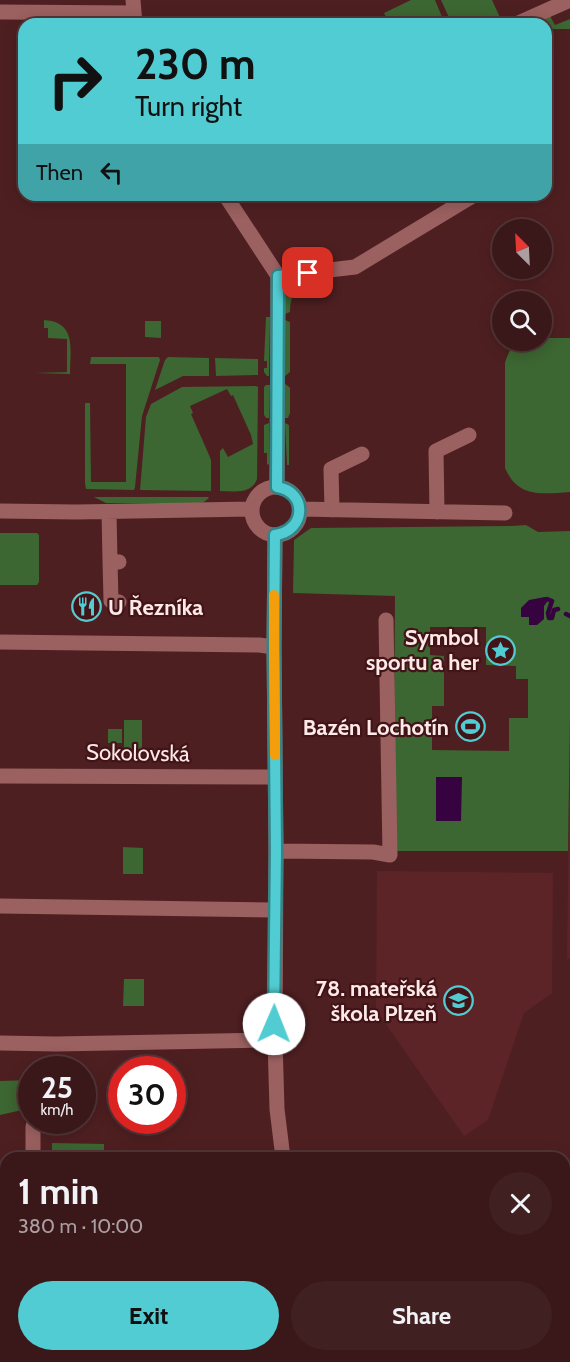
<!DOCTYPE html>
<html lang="en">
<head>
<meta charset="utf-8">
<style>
	:root { --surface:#3a1719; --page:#412022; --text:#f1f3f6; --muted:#ab9fa2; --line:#543638; --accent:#51ccd2 }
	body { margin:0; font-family:Cabin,sans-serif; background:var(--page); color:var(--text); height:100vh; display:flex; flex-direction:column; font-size:22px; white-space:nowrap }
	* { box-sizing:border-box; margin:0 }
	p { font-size:20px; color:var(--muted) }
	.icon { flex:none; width:33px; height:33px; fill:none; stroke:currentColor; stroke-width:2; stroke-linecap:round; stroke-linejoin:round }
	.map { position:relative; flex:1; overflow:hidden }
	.panel { position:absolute; left:0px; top:1152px; width:570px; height:210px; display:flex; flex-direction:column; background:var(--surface); border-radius:18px 18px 0 0; box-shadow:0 3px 15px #0003,0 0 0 2px var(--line) }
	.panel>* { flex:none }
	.hud { position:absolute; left:18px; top:18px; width:534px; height:183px; border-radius:18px; box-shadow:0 3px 15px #0003,0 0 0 2px var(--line); background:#51ccd2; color:#111; overflow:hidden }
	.needle { width:39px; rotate:336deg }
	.controls { position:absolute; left:492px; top:219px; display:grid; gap:12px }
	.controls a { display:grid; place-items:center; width:60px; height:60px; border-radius:50%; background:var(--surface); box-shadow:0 3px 15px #0003,0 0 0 2px var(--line); font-size:30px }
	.speed { position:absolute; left:18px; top:1056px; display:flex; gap:12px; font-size:30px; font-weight:700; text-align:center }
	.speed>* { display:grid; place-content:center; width:78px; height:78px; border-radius:50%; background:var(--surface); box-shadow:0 3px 15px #0003,0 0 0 2px var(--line); line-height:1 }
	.speed small { font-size:15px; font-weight:400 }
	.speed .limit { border:9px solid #d22; background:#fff; color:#111 }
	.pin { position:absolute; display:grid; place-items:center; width:51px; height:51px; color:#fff; margin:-26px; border-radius:12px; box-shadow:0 3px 9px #0006 }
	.me { position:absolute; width:66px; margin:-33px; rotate:1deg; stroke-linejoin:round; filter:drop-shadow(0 0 4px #0008) }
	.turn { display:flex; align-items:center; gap:21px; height:126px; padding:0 18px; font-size:27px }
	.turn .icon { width:78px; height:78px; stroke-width:2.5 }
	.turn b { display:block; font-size:42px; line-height:51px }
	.then { display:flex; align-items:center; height:57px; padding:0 18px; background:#0003; gap:12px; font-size:22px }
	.round { display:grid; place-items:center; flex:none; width:63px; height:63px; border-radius:32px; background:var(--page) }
	.head { display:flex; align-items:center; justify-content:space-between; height:102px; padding:0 18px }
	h1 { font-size:36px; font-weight:800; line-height:45px }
	.action { display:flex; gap:12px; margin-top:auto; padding:12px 18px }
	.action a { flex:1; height:69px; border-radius:36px; background:var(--accent); color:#111; font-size:24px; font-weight:800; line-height:69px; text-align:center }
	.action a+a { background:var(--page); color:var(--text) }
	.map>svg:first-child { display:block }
</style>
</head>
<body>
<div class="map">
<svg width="570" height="1362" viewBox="0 0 570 1362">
	<rect width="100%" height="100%" fill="#4e1f21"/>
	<path fill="#5c2427" d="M570 724V958L567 959Z
		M377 871 553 873 552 993 524 1013 488 1120 464 1136 376 1010Z
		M570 1217V1362H551L547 1356H564V1222Z"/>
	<path fill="#3c6632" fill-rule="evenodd" d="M411 0H435L445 24 389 23 384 13Z
		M441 0H492L503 24H452Z
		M550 16 555 25 570 19V29H546V24H534Z
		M306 278 305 285C293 291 290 299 290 312L285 314C285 296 283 282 306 278Z
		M266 317H270L269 376H267L264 372V368H267V361H264Z
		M44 320C77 322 70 349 70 374L35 373 67 372V339L48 338V328H44Z
		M285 320 290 322V372L285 376Z
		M145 321H161V338L145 337Z
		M542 338H570V492C541 494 518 498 505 468V363C511 341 521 340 542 340Z
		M91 357H159L160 360 142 416 135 487 134 490 86 489 85 483V403H90L91 482H126V364H90Z
		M168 357 209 358V376H183L155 390 165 360Z
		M215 358 258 359V375L216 376Z
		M285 384 288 386 290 388V413L288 418H285Z
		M266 385H270L269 418H266L264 415V387Z
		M256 386 258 387 257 479C251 495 234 491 220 491V451L223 448 228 457 253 444 251 435 233 395 231 396 227 389 190 406 193 413 191 414 209 455 211 460V491L140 490 146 417 151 404 182 387Z
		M269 423V464L267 465V453H264V425Z
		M285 423 289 425V465H287Z
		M94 497H208L209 498 204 502 199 503H106Z
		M526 525 538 532 570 531V719L568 851H396L393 848 395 596 293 593 294 540 311 528 511 526ZM430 627H486V665L516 666V679H528V718H509V751L432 750V706H444V656L430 655Z
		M0 533H37L39 535V582L37 585H0Z
		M124 720H142V749H124Z
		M108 729H122V743H108Z
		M123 847 143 848V874H123Z
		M124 979H144V1006H123Z
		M31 1080V1108L0 1115V1081Z
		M52 1143 104 1144V1158H52Z
		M0 1192H6V1227L4 1231 0 1232Z
		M0 1323H6V1356H44L45 1357 36 1362H0Z
		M201 1356H241L240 1362H192Z
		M250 1356H297L301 1362H249Z"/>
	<path fill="#360340" d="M545 597 547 602 544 606V619L537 625H529V617H521V608L529 600Z
		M436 777H462L461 821H436Z"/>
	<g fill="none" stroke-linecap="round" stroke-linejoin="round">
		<path stroke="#360340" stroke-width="4.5" d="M543 602 547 599 552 601 548 613 549 618H552L554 610 558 609
			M566 614 570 616"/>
		<path stroke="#9b6060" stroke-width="15" d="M133 0 135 24
			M0 12 134 13
			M516 24 570 0
			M225 195 278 276 277 487
			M278 276 355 267 474 195
			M252 511a24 24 0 1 1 48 0a24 24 0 1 1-48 0Z
			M300 509 505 513
			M332 510 331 469 362 454
			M0 511 76 512 252 509
			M109 512 110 561 119 562
			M437 512 436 451 469 435
			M275 535 274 647 276 851 275 1040 277 1109 283 1158
			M110 561 111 601 119 602
			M0 642 259 645 274 647
			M0 776 275 777
			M276 851 373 852 390 855 386 620
			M0 906 275 910
			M0 1043 56 1044 275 1040
			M33 1158V1126
			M0 1171H6
			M564 1195 570 1191
			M0 1303H6
			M385 1356 388 1362
			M77 1362 85 1356
			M306 1362 314 1356"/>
	</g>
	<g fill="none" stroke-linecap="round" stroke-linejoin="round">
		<defs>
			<path id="route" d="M274 1024 276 850 274 647 275 535C306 531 308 492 277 487L278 276 308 273"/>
		</defs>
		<use href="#route" stroke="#358588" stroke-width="15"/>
		<use href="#route" stroke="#51ccd2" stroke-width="10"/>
		<path stroke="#f59e0b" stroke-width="10" d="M274 595 275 755"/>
	</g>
	<defs>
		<symbol id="restaurant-ring" viewBox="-11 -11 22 22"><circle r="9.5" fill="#421417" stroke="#51ccd2" stroke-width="1.5"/><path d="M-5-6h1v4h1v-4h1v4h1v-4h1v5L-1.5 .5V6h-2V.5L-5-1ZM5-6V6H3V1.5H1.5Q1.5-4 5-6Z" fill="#51ccd2"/></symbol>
		<symbol id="sight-ring" viewBox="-11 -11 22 22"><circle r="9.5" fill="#421417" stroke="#51ccd2" stroke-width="1.5"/><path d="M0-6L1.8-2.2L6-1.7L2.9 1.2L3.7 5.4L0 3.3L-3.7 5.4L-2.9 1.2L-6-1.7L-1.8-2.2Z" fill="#51ccd2"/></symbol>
		<symbol id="stadium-ring" viewBox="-11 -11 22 22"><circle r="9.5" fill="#421417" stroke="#51ccd2" stroke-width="1.5"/><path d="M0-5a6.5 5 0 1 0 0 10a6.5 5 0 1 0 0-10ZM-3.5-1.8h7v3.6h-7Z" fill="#51ccd2"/></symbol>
		<symbol id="school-ring" viewBox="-11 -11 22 22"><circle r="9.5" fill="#421417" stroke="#51ccd2" stroke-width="1.5"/><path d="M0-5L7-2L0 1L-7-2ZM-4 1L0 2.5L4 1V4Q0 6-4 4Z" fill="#51ccd2"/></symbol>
	</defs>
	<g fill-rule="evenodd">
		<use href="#restaurant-ring" x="70" y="590" width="33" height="33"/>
		<use href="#sight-ring" x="484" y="634" width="33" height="33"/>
		<use href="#stadium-ring" x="454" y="710" width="33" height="33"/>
		<use href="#school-ring" x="442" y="984" width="33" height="33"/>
	</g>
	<g text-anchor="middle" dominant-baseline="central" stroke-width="4.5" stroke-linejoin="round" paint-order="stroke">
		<g font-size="22" font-weight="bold" fill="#fce9e8" stroke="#421417" text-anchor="end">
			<text x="108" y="607" text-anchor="start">U Řezníka</text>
			<text x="479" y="637">Symbol<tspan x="479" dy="25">sportu a her</tspan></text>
			<text x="449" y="727">Bazén Lochotín</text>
			<text x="437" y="988">78. mateřská<tspan x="437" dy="25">škola Plzeň</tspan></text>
		</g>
		<g font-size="22" fill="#fce9e8" stroke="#421417">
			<text transform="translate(138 753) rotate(1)">Sokolovská</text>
		</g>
	</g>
</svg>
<div class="controls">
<a><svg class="needle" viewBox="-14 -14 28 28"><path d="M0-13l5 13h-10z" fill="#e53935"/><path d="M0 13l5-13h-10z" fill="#ab9fa2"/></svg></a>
<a><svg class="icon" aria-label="search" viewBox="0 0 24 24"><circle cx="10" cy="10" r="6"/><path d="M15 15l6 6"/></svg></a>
</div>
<div class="speed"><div>25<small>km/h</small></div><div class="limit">30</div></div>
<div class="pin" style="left:308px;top:273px;background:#d93025"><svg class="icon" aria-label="arrive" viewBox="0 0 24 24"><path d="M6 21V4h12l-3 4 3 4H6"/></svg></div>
<svg class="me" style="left:274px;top:1024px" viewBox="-20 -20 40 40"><circle r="19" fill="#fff"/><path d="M0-13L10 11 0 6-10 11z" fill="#51ccd2"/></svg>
<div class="hud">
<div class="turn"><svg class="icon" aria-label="right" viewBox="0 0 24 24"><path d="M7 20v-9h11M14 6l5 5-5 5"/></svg><div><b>230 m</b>Turn right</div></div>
<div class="then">Then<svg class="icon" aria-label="left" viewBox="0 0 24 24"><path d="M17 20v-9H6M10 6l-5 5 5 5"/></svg></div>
</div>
<section class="panel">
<div class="head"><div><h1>1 min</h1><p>380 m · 10:00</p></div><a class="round"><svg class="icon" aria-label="close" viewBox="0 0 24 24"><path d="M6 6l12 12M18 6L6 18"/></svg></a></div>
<div class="action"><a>Exit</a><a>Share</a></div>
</section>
</div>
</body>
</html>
